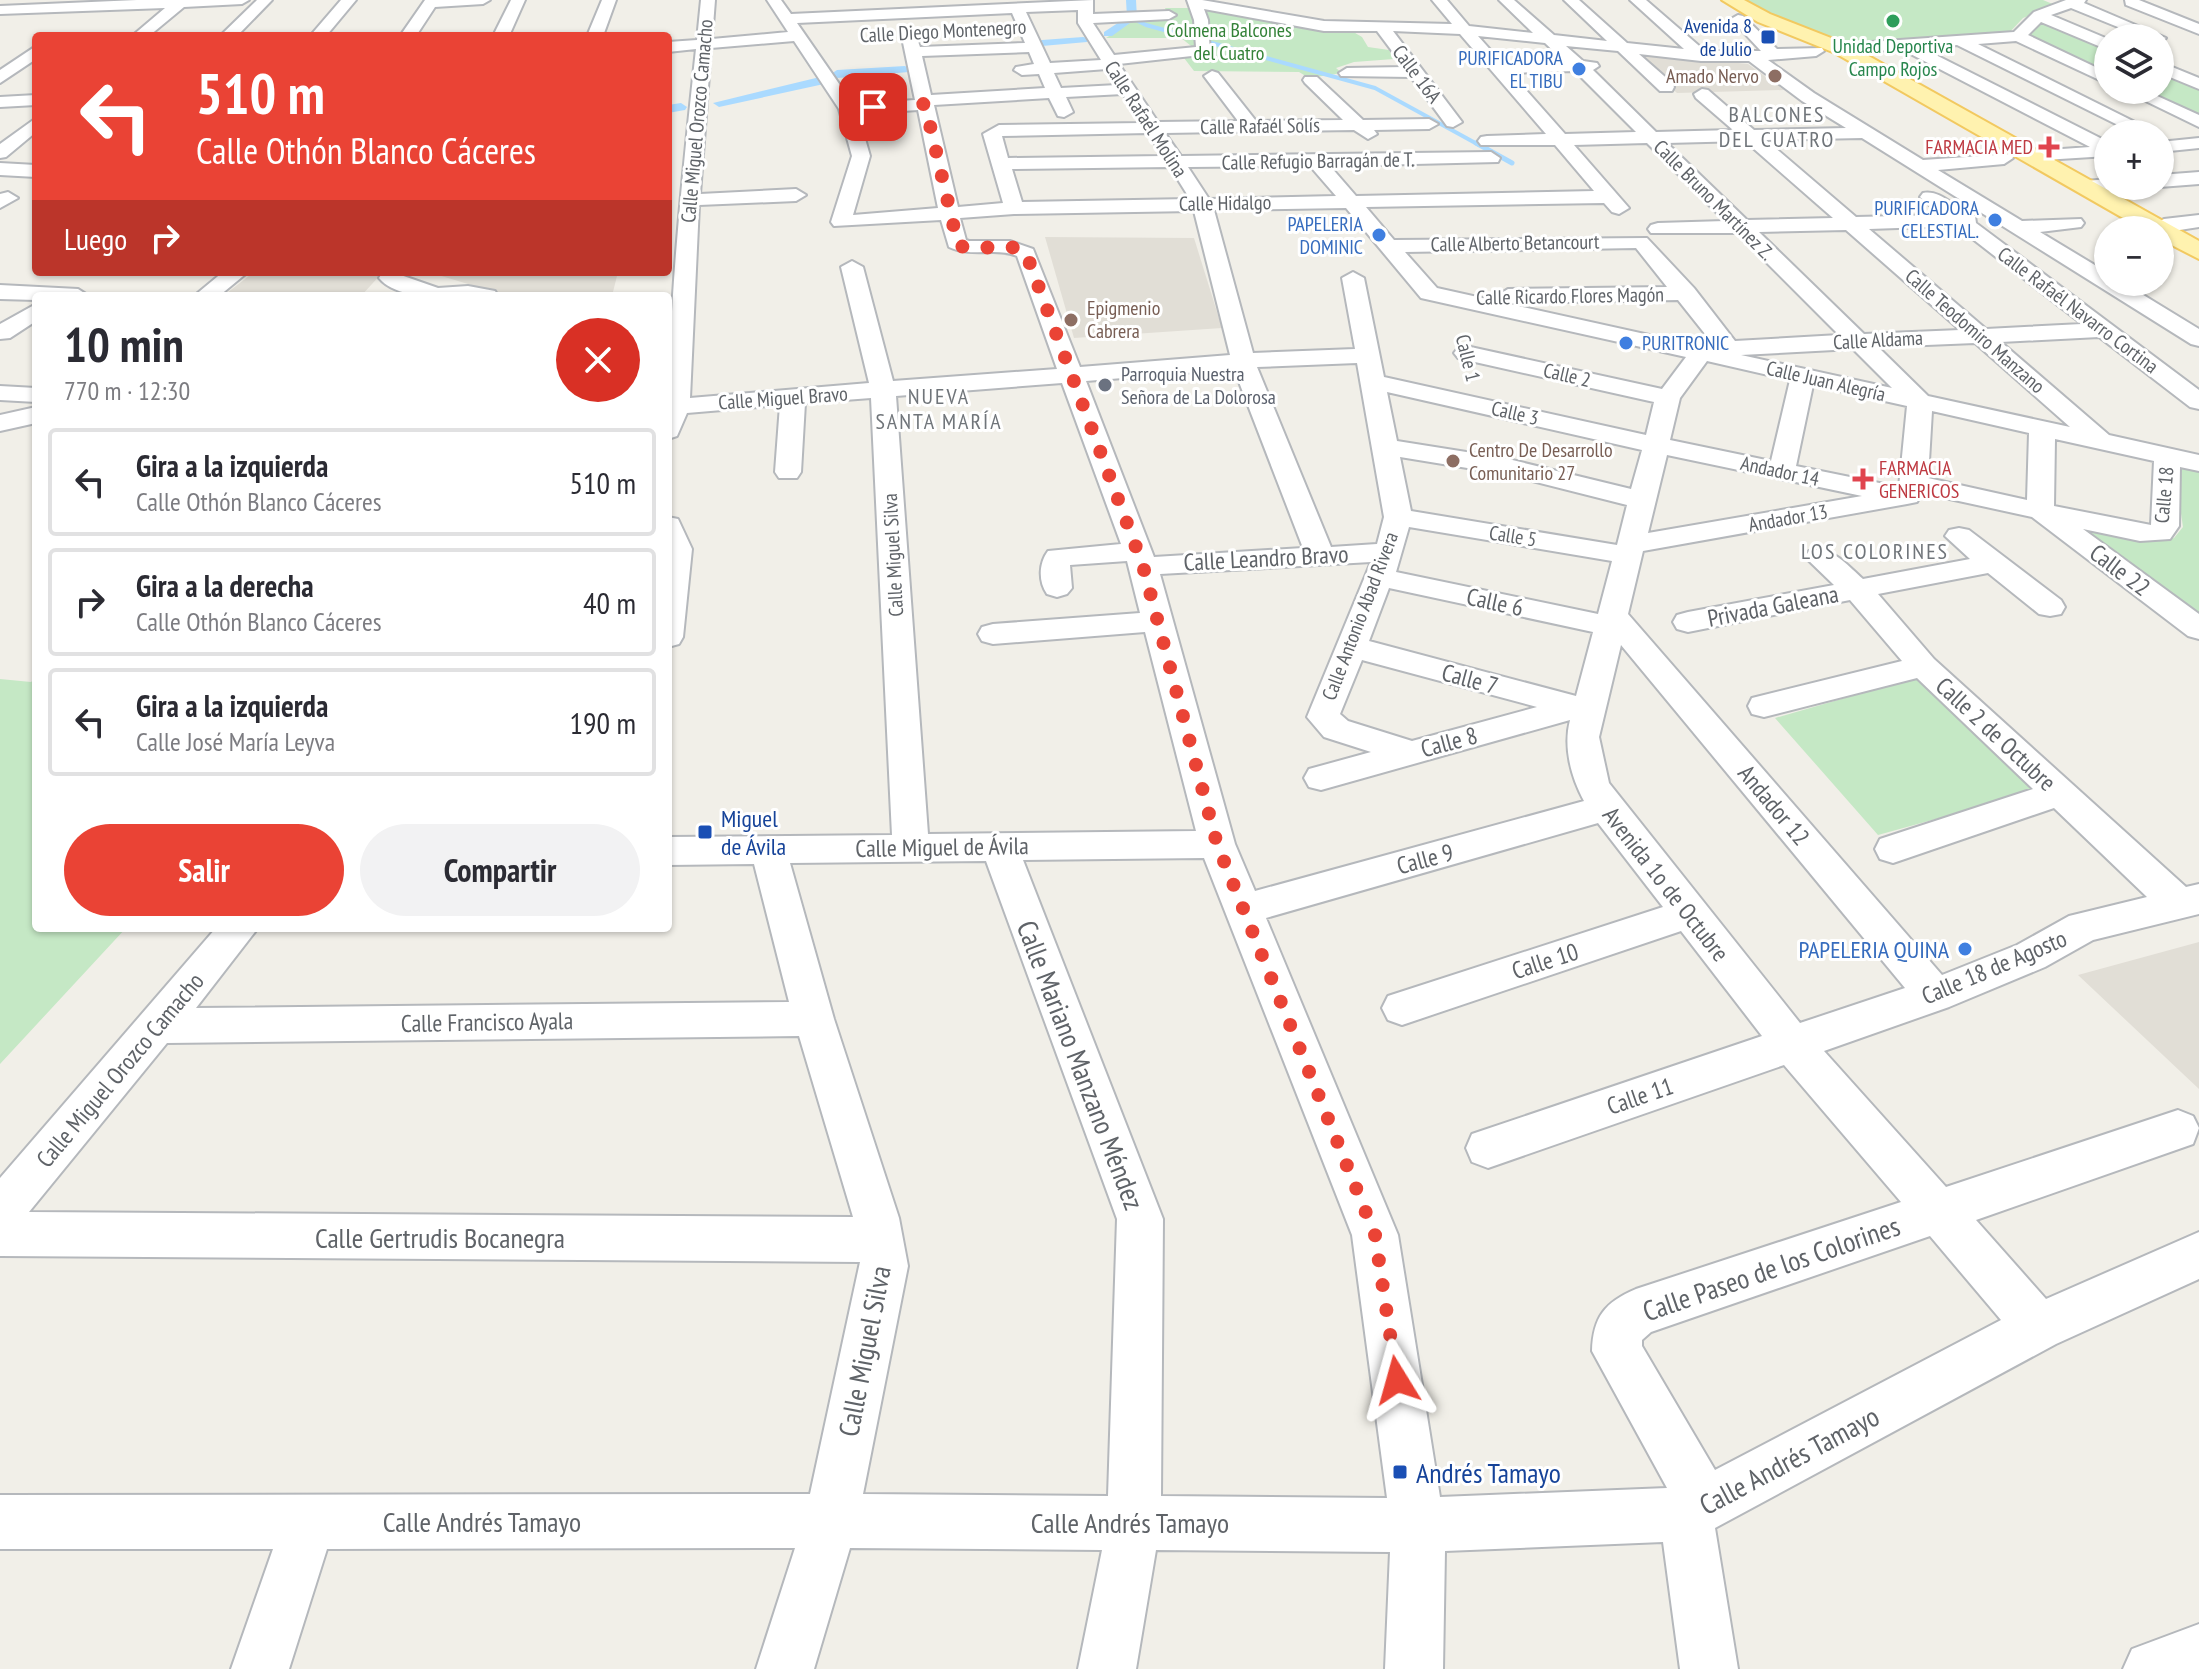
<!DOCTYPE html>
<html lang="es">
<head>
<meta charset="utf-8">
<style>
	:root { --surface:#fff; --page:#f2f2f3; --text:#2b2b33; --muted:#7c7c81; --line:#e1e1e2; --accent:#ea4335 }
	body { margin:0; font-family:"PT Sans Narrow",sans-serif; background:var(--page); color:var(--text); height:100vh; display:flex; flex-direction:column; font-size:30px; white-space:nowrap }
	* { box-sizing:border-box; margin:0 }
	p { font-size:26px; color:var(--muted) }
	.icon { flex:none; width:44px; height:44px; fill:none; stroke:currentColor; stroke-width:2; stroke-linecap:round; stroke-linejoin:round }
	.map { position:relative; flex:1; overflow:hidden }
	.panel { position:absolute; left:32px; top:292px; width:640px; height:640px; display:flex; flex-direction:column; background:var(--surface); border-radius:8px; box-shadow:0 2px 6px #0004 }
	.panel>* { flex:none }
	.guide { position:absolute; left:32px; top:32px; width:640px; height:244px; border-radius:8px; box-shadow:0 2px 6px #0004; background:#ea4335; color:#fff; overflow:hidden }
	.buttons { position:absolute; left:2094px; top:24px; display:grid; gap:16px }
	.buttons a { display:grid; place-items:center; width:80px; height:80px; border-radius:50%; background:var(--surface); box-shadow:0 2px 6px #0004; font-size:40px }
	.pin { position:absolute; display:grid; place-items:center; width:68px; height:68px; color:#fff; margin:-34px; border-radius:16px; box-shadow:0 4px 12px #0006 }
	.me { position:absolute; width:88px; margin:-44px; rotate:352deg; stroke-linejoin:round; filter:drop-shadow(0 0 6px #0008) }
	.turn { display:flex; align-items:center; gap:28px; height:168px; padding:0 32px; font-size:36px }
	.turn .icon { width:104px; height:104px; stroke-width:2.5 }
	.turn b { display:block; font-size:56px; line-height:68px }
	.then { display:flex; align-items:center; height:76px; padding:0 32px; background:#0003; gap:16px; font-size:30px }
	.round { display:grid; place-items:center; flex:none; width:84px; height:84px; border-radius:42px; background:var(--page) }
	.head { display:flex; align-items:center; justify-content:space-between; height:136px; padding:0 32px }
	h1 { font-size:48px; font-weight:800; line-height:60px }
	.action { display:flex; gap:16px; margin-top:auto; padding:16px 32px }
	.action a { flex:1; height:92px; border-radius:48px; background:var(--accent); color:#fff; font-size:32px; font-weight:800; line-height:92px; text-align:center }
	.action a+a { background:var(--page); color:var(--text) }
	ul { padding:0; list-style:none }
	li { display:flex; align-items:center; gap:24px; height:108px; margin:0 16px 12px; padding:0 16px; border:4px solid var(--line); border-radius:8px }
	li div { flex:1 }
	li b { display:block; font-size:30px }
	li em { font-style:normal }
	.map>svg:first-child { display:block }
</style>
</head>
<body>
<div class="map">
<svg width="2199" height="1669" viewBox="0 0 2199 1669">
	<rect width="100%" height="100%" fill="#f1efe8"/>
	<path fill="#e1ded6" d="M1632 52 1748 64 1784 90 1677 93Z
		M1045 237 1194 238 1222 328 1074 338Z
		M254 272H383L361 296H223Z
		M428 272H618L612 296H508Z
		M2199 942V1089L2078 975Z"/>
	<path fill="#c5e8c5" d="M1741 0H2043L2055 5 2023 18 2008 34 1841 45Z
		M1165 8H1207L1350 30 1362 37 1368 47 1389 50 1394 59 1354 62 1336 68 1342 73 1309 78 1299 72 1194 71 1184 58 1195 49 1181 38H1106L1144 14 1167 12Z
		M2045 19 2108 47V75L2024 37Z
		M2160 69 2199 86V117L2140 90H2160Z
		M2174 465 2199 470V623L2058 517 2158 541 2174 538 2183 527Z
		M1921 676 2040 790 1878 835 1775 718Z
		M36 678V928H126L0 1064V679L31 682Z"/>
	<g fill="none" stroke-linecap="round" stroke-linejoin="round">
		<path stroke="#aadaff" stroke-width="4" d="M1132 18 1146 25 1375 88 1479 145"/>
		<path stroke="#aadaff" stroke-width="5" d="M1476 143 1512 163"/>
		<path fill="#aadaff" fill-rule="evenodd" d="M1126 0H1136L1137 18 1112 36H1104V32L1127 17Z
			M1083 37 1087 38V42L1042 46 1036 43 1042 40Z
			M905 66 911 70 909 72 837 78 831 74 837 70Z
			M820 77 824 78V84L719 107 713 103Z
			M681 103 687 107 685 110 668 113V105Z"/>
		<defs>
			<path id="minor" d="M137 0H249L242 4 184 7 149 36H132L165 8 0 14V6Z
				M257 0H272L237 36H220Z
				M341 0H356L326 36H310Z
				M425 0H490L483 4 435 7 416 36H400Z
				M511 0H525L509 36H493Z
				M602 0H616L603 36H587Z
				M701 0H715L712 39 788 32 767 0H781L791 14 1093 0V14L1169 11 1176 15 1169 19 1093 23 1114 55 1196 47 1194 20 1187 0H1202L1324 21 1452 24 1432 0H1447L1469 26 1533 33 1499 0H1514L1554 35 1607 41 1564 0H1579L1627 43 1684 49 1630 0H1646L1705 51H1761L1731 19 1738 15 1743 16 1777 49 1822 48 1824 51 1816 56 1768 60 1814 93 1923 160 2011 154 2013 158 2004 164 1938 170 2022 221 2081 219 2084 223 2081 227 2040 232 2108 273V282H2122L2199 329V346L2191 344 1862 138 1766 140 1856 217 1941 215 1920 197 1923 193C1942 189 1957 211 1975 216L1976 223 2199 390V409L2190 407 2099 337 2001 342 2109 435 2199 455V471L2180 467 2179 526 2170 539 2140 541 2083 529 2199 614V639L2188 636 2032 517 1922 493 1917 502 1907 504 1643 551 1628 614 1942 975 2017 945 2069 916 2147 897 2054 808 1893 863 1880 859 1875 849 1880 839 2033 789 1917 678 1764 717 1752 714 1748 706 1752 698 1902 661 1850 600 1688 632 1677 629 1673 622 1677 615 1688 612 1834 585 1805 557 1809 551C1832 545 1847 565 1863 579L1970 559 1945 536 1949 530 1959 528 1969 530 2061 600 2065 607 2061 614 2050 616 2039 614 1988 573 1878 594 1934 659 2186 887 2199 884V914L2093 940 2045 967 1949 1007 1824 1051 1946 1187 2178 1110 2193 1116 2199 1128 2193 1144 1976 1220 2046 1299 2199 1232V1279L2056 1344 1715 1528 1738 1669H1680L1663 1542 1445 1551 1443 1669H1385L1390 1552 1156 1550 1136 1669H1078L1102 1550 850 1548 814 1669H756L795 1548 327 1549 289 1669H231L273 1549H0V1495L810 1494 860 1262 0 1256V1178L216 928H258L196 1008 789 1002 754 864 668 865V837L892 835 871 398 805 403 801 472 797 478H779L775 472 780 405 687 413 677 436 668 439C668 308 682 179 696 49L668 52V42L697 40ZM1204 9 1324 31H1377L1404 67 1347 68 1339 73 1341 76 1411 77 1447 126 1453 127 1462 122 1393 31 1460 34 1546 134 1487 136 1481 137 1478 141 1481 145H1555L1594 191 1356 196 1330 166 1498 162 1500 158 1491 152 1181 156 1165 133 1354 130 1368 139 1377 134 1374 130 1429 129 1438 124 1429 119 1363 120 1317 77H1305L1303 80 1305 83 1343 120 1256 121 1218 73 1212 71 1204 76 1238 121 1158 122 1119 64 1210 54 1208 20ZM1078 10V23L1101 60 1050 63 1026 12ZM1012 13 1025 43 920 47 914 30H904L901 33 915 100 853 104 797 23ZM1478 36 1545 43 1565 62 1503 64ZM794 41 839 109 852 156 831 222 834 226 941 220 949 247C972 258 997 247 1017 256L1057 369 893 381 863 267 852 261 841 267 869 383 690 398 699 205 796 201 806 195 796 189 700 194 711 48ZM1566 46 1618 51 1660 91H1672L1674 87 1672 83 1639 54 1701 61H1749L1802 101 1846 128 1754 130 1708 90 1702 89 1694 94 1696 98 1733 130 1656 132 1593 70 1599 66 1597 63 1583 61ZM1029 52 1034 64 1016 67 1014 70 1022 75 1039 74 1045 88 931 95 922 56ZM1107 69 1117 85 1061 88 1054 73ZM1575 71 1636 132 1565 134 1511 73ZM1123 94 1141 123 999 125 983 134 1003 203 958 207 934 105 1049 98 1058 116 1064 117 1073 112 1066 97ZM918 110 938 208 853 215 870 156 858 114ZM1148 133 1163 156 1008 158 1002 136ZM1745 141 1833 218 1747 220 1667 143ZM1647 143 1725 221 1658 223 1651 225 1648 229 1651 233H1737L1839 335 1735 341 1694 288 1647 238 1394 240 1366 207 1604 203 1612 212 1619 214 1629 208 1574 145ZM1310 166 1336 196 1209 199 1188 167ZM1170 167 1190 199 1022 202 1012 169ZM1346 208 1421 298 1686 357 1662 389 1466 346 1458 348 1454 353 1458 358 1466 360 1654 402 1646 435 1384 377 1364 278 1353 272 1342 278 1355 349 1253 353 1214 210ZM1194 211 1230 355 1080 367 1033 249 1010 241H969L966 240 960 218 1014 214ZM1956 226 2082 324 1986 329 1869 229ZM1846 230 1960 330 1864 334 1759 232ZM1636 248 1667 287 1508 289 1497 296 1508 303 1678 300 1713 344 1699 346 1437 288 1405 252ZM1975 343 2070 427 1928 396 1878 347ZM1853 349 1892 388 1741 355ZM1707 361 1790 380 1771 461 1670 440 1680 398ZM1357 363 1384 517 1377 544 1331 547 1257 367ZM1234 369 1303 548 1154 557 1086 381ZM1062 383 1121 544 1048 551C1039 563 1038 581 1047 594L1057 597 1067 594 1072 588 1070 565 1127 561 1140 613 993 624 982 627 978 634 982 641 993 644 1145 632 1196 831 928 834 896 396ZM1813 385 1907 406 1899 487 1796 466ZM1387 392 1642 450 1631 489 1504 458 1397 441ZM1932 411 2029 433 2027 500 1928 478ZM2055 439 2154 461 2151 525 2054 506ZM1667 455 1862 496 1648 533ZM1400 457 1504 474 1627 505 1617 545 1411 511ZM1409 527 1612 561 1598 614 1396 572ZM1371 562 1307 717 1324 737 1371 752 1309 769 1304 778 1309 787 1321 790 1570 720C1563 747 1571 777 1584 801L1255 891 1235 844 1160 574ZM1389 588 1593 632 1576 696 1369 641ZM1621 645 1905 988 1800 1023 1609 783 1599 737ZM1362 660 1537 707 1412 741 1348 721 1340 714ZM1598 823 1663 907 1388 996 1382 1008 1388 1020 1402 1025 1681 931 1762 1036 1472 1134 1466 1148 1472 1162 1488 1168 1784 1065 1901 1202 1636 1289C1605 1302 1593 1317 1592 1351L1667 1488 1440 1497 1398 1235 1266 918ZM1204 858 1352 1235 1387 1498 1161 1496 1163 1219 1023 860ZM986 861 1117 1219 1108 1496 863 1494 908 1266 899 1218 834 1019 790 863ZM799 1036 853 1217 29 1212 167 1043ZM1930 1236 2001 1320 1715 1470 1642 1346V1340L1651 1332Z
				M2066 0H2086L2084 3 2166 38 2160 42V38H2145L2071 8 2051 15 2108 39V50L2041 22 2028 35 2108 73V84L2016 41 1978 44 2159 134H2136L1957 45 1922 48 2108 142V156L2027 161 2025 157 2034 151 2090 147 1901 49 1842 54 1834 49 1842 44 2014 32 2034 12Z
				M2125 0H2139L2199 24V34L2126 5Z
				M36 46V59L0 83V70Z
				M2160 62 2199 78V89L2160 73Z
				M2123 90H2144L2199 115V127Z
				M36 95V105L0 107V97Z
				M36 118V132L6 157 0 158V144Z
				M2199 138V148L2160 152V142Z
				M0 163 36 165V177L0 175Z
				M2199 172V184L2160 187 2157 186H2160V175Z
				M2108 179V186H2117L2115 189 2086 193 2076 187 2086 181Z
				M8 192 18 198 0 208V194Z
				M2199 215V227L2160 233V230L2147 228 2164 219Z
				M223 272H248L219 296H194Z
				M392 272 438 288 468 286 495 291 498 296C465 296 400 304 379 278L382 273Z
				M0 285 78 289 89 296H36V300L0 299Z
				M36 304V321L10 338 0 339V324Z
				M0 386 36 388V402L0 400Z
				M36 407V423L0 431V415Z
				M668 517 678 519 692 549 683 637 679 644 668 647Z
				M2199 1624V1669H2123L2132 1649Z"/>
			<path id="major" d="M1722 0H1744L1770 14 1849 45 2199 241V259L2160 239V230H2144L1835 53 1758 22Z"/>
		</defs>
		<use href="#minor" stroke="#b5b8bc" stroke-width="4"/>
		<use href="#major" stroke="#f2c960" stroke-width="4"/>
		<use href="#minor" fill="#fff" fill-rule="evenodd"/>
		<use href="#major" fill="#fff2af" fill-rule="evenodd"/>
	</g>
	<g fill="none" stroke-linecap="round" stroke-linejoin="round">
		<path stroke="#ea4335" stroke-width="14" stroke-dasharray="0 25.2" d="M873 107 925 104 958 245C978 254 1008 239 1026 253L1143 566 1217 844 1375 1235 1397 1380"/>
	</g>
	<circle fill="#2e9e5b" stroke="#fff" stroke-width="3" cx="1893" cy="21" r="8"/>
	<g fill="#1a4fb4" stroke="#fff" stroke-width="3">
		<rect x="1760" y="29" width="16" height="16" rx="4"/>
		<rect x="697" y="824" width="16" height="16" rx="4"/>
		<rect x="1392" y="1464" width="16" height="16" rx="4"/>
	</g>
	<g fill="#3f7fe0" stroke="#fff" stroke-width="3">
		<circle cx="1579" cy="69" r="8"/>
		<circle cx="1995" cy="220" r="8"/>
		<circle cx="1379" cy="235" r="8"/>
		<circle cx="1626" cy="343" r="8"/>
		<circle cx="1965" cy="949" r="8"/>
	</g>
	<g fill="#8d6e63" stroke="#fff" stroke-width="3">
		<circle cx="1775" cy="76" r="8"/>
		<circle cx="1071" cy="320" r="8"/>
		<circle cx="1453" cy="461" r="8"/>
	</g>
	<g fill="#e0444e" stroke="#fff" stroke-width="3">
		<path d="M2045 135h8v8h8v8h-8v8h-8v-8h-8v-8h8z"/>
		<path d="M1859 467h8v8h8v8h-8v8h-8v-8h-8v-8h8z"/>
	</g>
	<circle fill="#6b7280" stroke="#fff" stroke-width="3" cx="1105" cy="385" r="8"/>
	<g text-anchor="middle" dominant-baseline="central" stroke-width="6" stroke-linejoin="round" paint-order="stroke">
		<g font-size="20" fill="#164399" stroke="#fff" text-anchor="end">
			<text x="1752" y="26">Avenida 8<tspan x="1752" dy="23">de Julio</tspan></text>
		</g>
		<g font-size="20" fill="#348238" stroke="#fff">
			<text x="1229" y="30">Colmena Balcones<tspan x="1229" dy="23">del Cuatro</tspan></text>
		</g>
		<g font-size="20" fill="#5f6368" stroke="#fff">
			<text transform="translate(943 31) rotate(-3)">Calle Diego Montenegro</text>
			<text transform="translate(1417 74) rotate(53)">Calle 16A</text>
			<text transform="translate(1146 119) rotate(57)">Calle Rafaél Molina</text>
			<text transform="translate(697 121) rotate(-85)">Calle Miguel Orozco Camacho</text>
			<text transform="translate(1260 126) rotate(-1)">Calle Rafaél Solís</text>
			<text transform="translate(1318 161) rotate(-1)">Calle Refugio Barragán de T.</text>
			<text transform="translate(1714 200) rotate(45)">Calle Bruno Martínez Z.</text>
			<text transform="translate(1225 203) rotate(-1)">Calle Hidalgo</text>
			<text transform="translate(1515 243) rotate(-1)">Calle Alberto Betancourt</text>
			<text transform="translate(1570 296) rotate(-1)">Calle Ricardo Flores Magón</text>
			<text transform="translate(2078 310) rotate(37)">Calle Rafaél Navarro Cortina</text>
			<text transform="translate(1975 331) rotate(41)">Calle Teodomiro Manzano</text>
			<text transform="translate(1878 340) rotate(-3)">Calle Aldama</text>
			<text transform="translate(1468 358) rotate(76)">Calle 1</text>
			<text transform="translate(1567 375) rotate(13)">Calle 2</text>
			<text transform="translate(1826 381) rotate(13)">Calle Juan Alegría</text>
			<text transform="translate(783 398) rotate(-4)">Calle Miguel Bravo</text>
			<text transform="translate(1515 413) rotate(13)">Calle 3</text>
			<text transform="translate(1780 471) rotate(12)">Andador 14</text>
			<text transform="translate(2164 495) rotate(-85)">Calle 18</text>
			<text transform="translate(1788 518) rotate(-10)">Andador 13</text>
			<text transform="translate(1513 536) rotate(9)">Calle 5</text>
			<text transform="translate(893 555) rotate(-93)">Calle Miguel Silva</text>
			<text transform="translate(1360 616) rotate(-69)">Calle Antonio Abad Rivera</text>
		</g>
		<g font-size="20" fill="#27864d" stroke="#fff">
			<text x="1893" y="46">Unidad Deportiva<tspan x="1893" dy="23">Campo Rojos</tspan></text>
		</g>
		<g font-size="20" fill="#366cbe" stroke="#fff" text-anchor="end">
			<text x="1563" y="58">PURIFICADORA<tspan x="1563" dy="23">EL TIBU</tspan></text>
			<text x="1979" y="208">PURIFICADORA<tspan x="1979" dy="23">CELESTIAL.</tspan></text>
			<text x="1363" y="224">PAPELERIA<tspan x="1363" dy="23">DOMINIC</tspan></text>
			<text x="1642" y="343" text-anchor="start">PURITRONIC</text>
		</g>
		<g font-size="20" fill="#785e54" stroke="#fff" text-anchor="start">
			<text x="1759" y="76" text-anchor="end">Amado Nervo</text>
			<text x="1087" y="308">Epigmenio<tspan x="1087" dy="23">Cabrera</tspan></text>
			<text x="1469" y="450">Centro De Desarrollo<tspan x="1469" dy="23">Comunitario 27</tspan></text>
		</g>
		<g font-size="20" fill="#be3a42" stroke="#fff" text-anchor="end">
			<text x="2033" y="147">FARMACIA MED</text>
			<text x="1879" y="468" text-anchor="start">FARMACIA<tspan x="1879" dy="23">GENERICOS</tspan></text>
		</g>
		<g font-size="20" fill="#5b616d" stroke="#fff" text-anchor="start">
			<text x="1121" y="374">Parroquia Nuestra<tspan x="1121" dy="23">Señora de La Dolorosa</tspan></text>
		</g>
		<g font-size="22" letter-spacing="2" fill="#70757a" stroke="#fff">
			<text x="1777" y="114">BALCONES<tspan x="1777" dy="25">DEL CUATRO</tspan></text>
			<text x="939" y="396">NUEVA<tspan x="939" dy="25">SANTA MARÍA</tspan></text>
			<text x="1875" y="551">LOS COLORINES</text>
		</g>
		<g font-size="24" fill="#5f6368" stroke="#fff">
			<text transform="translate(1266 558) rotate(-3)">Calle Leandro Bravo</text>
			<text transform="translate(2120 570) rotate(37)">Calle 22</text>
			<text transform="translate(1495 602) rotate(12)">Calle 6</text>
			<text transform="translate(1773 606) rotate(-11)">Privada Galeana</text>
			<text transform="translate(1470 679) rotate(15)">Calle 7</text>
			<text transform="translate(1996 734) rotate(43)">Calle 2 de Octubre</text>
			<text transform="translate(1449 742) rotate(-15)">Calle 8</text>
			<text transform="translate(1774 805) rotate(50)">Andador 12</text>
			<text transform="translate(942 847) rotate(-1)">Calle Miguel de Ávila</text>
			<text transform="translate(1425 859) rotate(-15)">Calle 9</text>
			<text transform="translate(1666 884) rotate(52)">Avenida 1o de Octubre</text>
			<text transform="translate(1545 961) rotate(-18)">Calle 10</text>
			<text transform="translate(1994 967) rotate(-23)">Calle 18 de Agosto</text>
			<text transform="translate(487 1022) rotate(-1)">Calle Francisco Ayala</text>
			<text transform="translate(120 1070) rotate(-50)">Calle Miguel Orozco Camacho</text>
			<text transform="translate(1640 1096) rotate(-19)">Calle 11</text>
		</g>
		<g font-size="24" fill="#164399" stroke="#fff" text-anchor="start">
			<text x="721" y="818">Miguel<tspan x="721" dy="28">de Ávila</tspan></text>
		</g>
		<g font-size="24" fill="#366cbe" stroke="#fff" text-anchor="end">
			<text x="1949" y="949">PAPELERIA QUINA</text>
		</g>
		<g font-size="28" fill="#5f6368" stroke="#fff">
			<text transform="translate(1081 1065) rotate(69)">Calle Mariano Manzano Méndez</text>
			<text x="440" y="1237">Calle Gertrudis Bocanegra</text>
			<text transform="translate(1771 1268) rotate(-19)">Calle Paseo de los Colorines</text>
			<text transform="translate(864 1351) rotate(-79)">Calle Miguel Silva</text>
			<text transform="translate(1789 1460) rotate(-28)">Calle Andrés Tamayo</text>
			<text x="482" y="1521">Calle Andrés Tamayo</text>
			<text x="1130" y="1522">Calle Andrés Tamayo</text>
		</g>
		<g font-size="28" fill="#164399" stroke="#fff" text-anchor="start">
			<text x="1416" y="1472">Andrés Tamayo</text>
		</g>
	</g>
</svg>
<div class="buttons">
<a><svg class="icon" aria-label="layers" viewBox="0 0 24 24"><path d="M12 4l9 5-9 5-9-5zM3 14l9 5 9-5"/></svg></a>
<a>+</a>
<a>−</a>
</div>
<div class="pin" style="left:873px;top:107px;background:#d93025"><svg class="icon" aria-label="arrive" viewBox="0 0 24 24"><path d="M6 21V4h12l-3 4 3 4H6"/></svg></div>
<svg class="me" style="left:1397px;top:1380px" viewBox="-20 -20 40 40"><path d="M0-17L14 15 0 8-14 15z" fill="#ea4335" stroke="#fff" stroke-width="4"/></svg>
<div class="guide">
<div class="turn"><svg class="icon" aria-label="left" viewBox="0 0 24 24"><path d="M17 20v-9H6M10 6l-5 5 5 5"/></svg><div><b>510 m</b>Calle Othón Blanco Cáceres</div></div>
<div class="then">Luego<svg class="icon" aria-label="right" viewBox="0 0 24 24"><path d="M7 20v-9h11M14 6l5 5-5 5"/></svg></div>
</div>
<section class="panel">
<div class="head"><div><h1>10 min</h1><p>770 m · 12:30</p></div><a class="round" style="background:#d93025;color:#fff"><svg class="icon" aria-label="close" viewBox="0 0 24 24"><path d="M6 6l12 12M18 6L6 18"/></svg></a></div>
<ul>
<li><svg class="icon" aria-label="left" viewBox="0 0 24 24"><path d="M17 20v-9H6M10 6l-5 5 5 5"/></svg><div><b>Gira a la izquierda</b><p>Calle Othón Blanco Cáceres</p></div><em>510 m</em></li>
<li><svg class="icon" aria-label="right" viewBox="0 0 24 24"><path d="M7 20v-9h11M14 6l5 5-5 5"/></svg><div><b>Gira a la derecha</b><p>Calle Othón Blanco Cáceres</p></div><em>40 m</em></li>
<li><svg class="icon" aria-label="left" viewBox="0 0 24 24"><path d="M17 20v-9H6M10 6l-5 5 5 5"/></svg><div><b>Gira a la izquierda</b><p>Calle José María Leyva</p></div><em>190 m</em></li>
</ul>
<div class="action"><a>Salir</a><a>Compartir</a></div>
</section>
</div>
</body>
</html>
